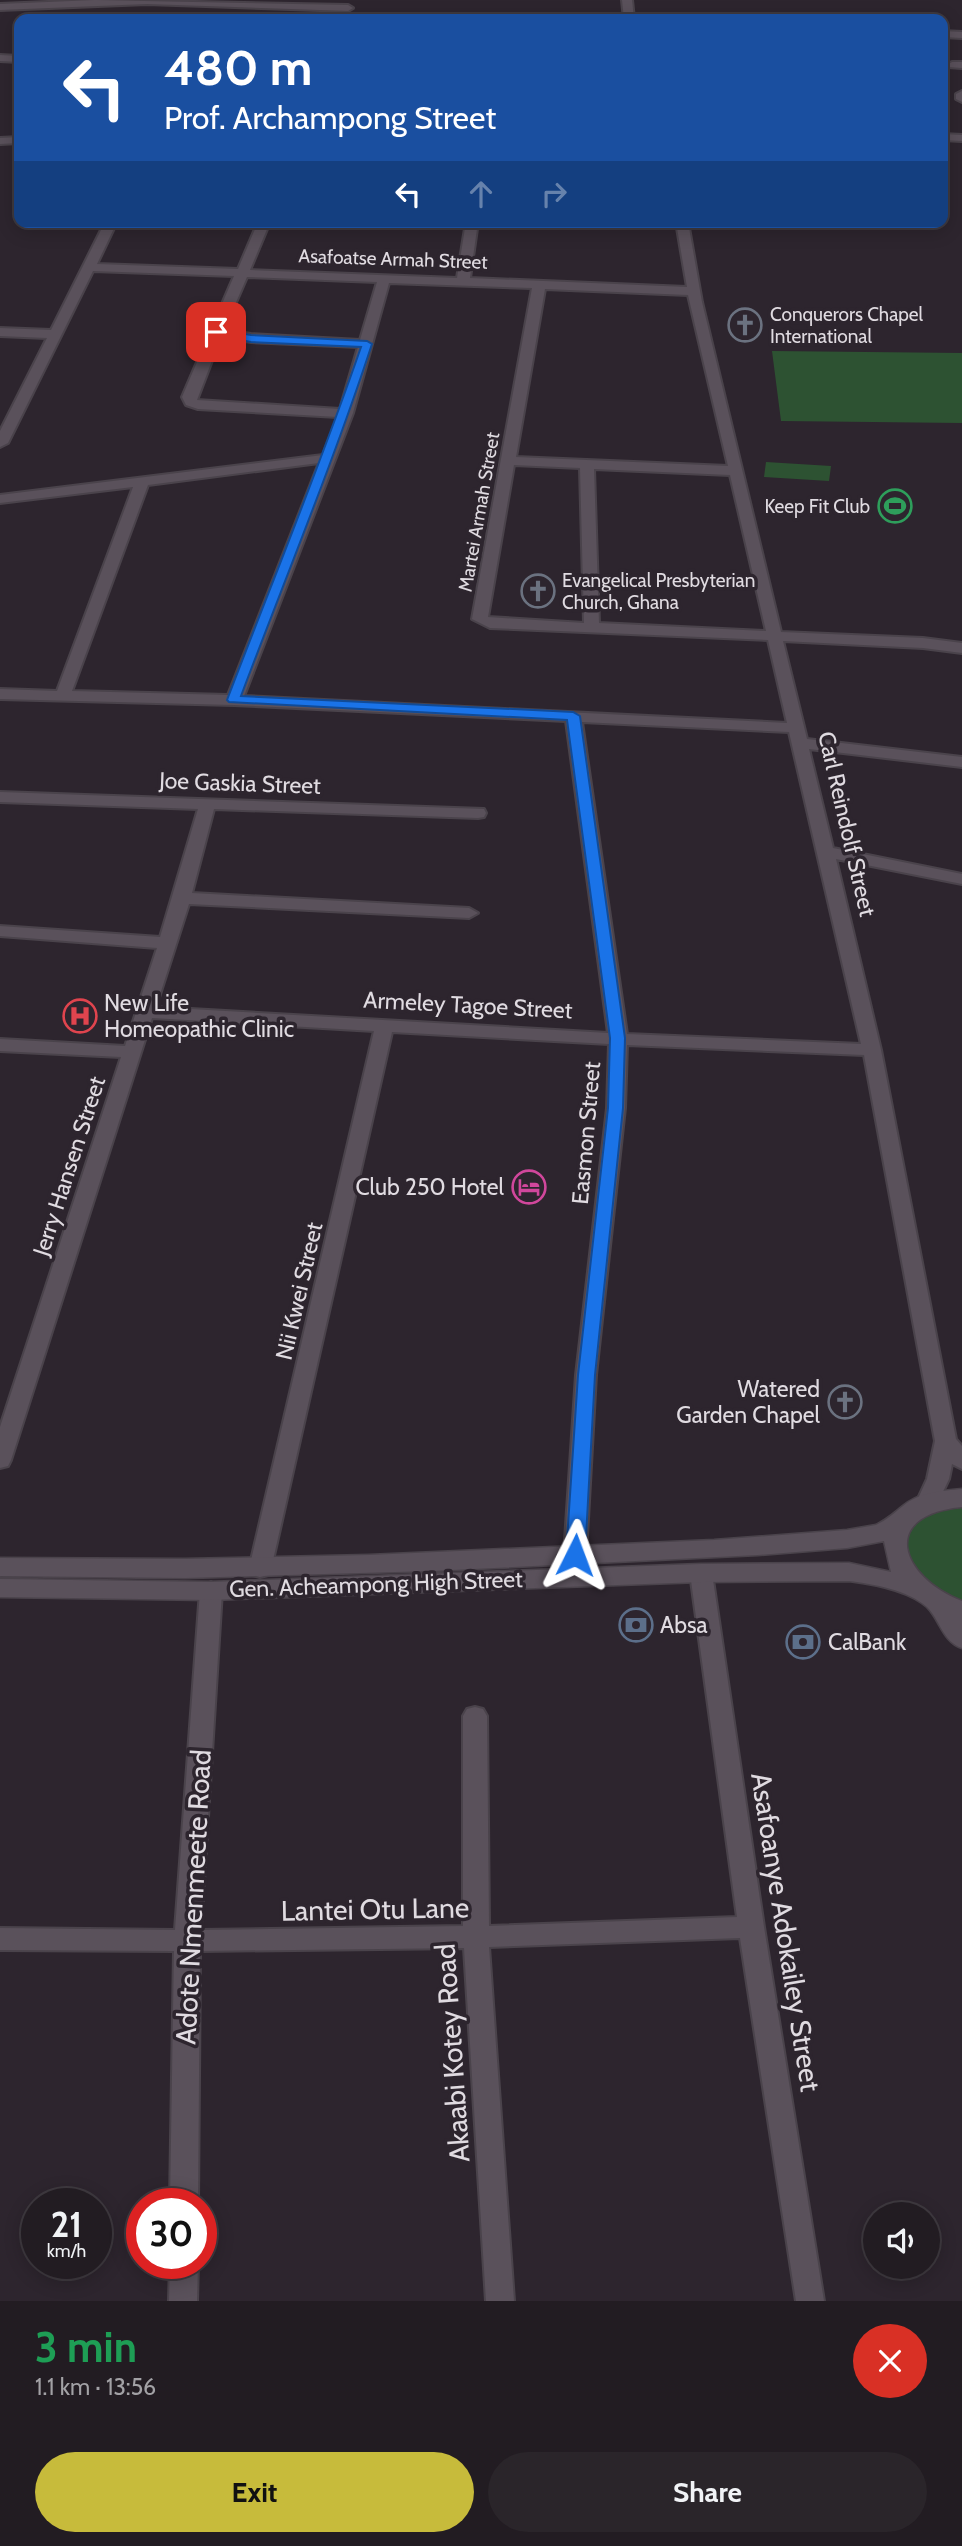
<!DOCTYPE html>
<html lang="en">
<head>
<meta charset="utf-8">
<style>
	:root { --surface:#221c22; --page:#2a252a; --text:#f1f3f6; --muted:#a2a1a5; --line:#3f3a40; --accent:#c7bb3b }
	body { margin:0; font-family:Cabin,sans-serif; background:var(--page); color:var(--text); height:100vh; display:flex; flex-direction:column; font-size:26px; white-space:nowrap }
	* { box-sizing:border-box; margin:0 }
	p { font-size:23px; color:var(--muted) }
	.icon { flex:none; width:38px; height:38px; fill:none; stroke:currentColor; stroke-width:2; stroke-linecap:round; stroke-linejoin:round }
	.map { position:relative; height:2301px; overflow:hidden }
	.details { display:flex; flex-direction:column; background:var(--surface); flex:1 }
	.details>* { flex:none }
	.hud { position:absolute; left:14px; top:14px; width:934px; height:214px; border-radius:14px; box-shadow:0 4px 18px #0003,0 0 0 2px var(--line); background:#1a4fa0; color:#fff; overflow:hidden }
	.buttons { position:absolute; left:863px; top:2202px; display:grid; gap:14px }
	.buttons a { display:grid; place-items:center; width:77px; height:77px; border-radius:50%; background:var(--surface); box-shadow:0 4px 18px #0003,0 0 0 2px var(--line); font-size:35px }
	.speed { position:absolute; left:21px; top:2188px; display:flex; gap:14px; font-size:35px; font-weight:700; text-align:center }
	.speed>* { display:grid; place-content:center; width:91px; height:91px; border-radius:50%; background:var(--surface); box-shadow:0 4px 18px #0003,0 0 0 2px var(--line); line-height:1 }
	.speed small { font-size:18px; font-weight:400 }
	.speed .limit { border:10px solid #d22; background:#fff; color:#111 }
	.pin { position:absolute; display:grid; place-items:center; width:60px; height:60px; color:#fff; margin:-30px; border-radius:14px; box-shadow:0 4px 10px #0006 }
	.me { position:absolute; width:77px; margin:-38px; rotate:3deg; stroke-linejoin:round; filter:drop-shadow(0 0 5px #0008) }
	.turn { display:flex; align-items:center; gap:24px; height:147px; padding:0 35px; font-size:32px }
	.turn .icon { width:91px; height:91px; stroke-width:2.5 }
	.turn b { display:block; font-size:49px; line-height:60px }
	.lanes { display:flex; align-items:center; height:66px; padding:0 35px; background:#0003; justify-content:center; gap:35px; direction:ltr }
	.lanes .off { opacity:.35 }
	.round { display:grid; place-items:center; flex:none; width:74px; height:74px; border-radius:37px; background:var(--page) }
	.headline { display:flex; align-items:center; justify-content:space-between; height:119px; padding:0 35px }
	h1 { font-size:42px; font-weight:700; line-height:52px; color:#1e9e55 }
	.action { display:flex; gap:14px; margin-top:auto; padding:14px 35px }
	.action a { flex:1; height:80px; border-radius:42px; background:var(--accent); color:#111; font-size:28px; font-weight:700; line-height:80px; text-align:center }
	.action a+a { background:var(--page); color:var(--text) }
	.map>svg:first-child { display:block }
</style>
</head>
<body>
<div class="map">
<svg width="962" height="2301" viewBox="0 0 962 2301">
	<rect width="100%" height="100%" fill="#2d252e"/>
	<path fill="#2d5232" d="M772 351 962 353V423L781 421Z
		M766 462 831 466 829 481 764 477Z
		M962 1503V1600C930 1592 923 1582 904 1556 912 1510 919 1515 962 1503Z"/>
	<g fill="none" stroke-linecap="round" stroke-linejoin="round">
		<defs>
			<path id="street" d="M95 0 348 5 353 8 348 11 147 4 0 10V4Z
				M622 0H632L634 19H624Z
				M943 31 962 32V38L943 37Z
				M0 55 19 56V62L0 61Z
				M952 62H962V68L948 67 947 65Z
				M962 91V102L956 99V94Z
				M943 134 962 135V141L943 140Z
				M19 137V143L0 144V138Z
				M105 222H117L97 264 238 269 258 222H270L250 270 457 278 466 222H478L470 278 687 287 676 222H688L702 302 781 632 923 638 962 643V653L923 648 783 641 807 739 962 757V767L809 749 833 848 962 874V884L836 859 881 1050 956 1439 962 1446V1469L952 1464 949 1479 934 1511H918L915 1505 927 1479 935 1441 864 1055 627 1045 625 1108 596 1375 586 1555 583 1561 575 1563 567 1561 564 1555 576 1375 607 1108 609 1044 392 1032 271 1569 268 1575 260 1577 252 1575 249 1569 374 1031 152 1018 11 1460 8 1466 0 1468V1427L121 1057 0 1051V1039L125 1046 157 948 0 936V926L160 937 198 809 0 802V792L484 809 486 813 484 817 478 818 214 809 192 893 469 908 478 913 469 918 189 904 156 1007 608 1033 566 721 234 705 0 699V689L57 691 133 487 0 503V495L323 455 338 417 198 409 186 405 182 397 234 276 93 271 8 443 0 447V431L47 338 0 336V328L51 330ZM247 277 377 282 360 340 251 334 224 330ZM389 283 532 288 472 619 490 628 768 640 787 723 244 696 353 413ZM545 289 688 295 728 466 516 457ZM221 337 251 342 358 347 340 409 197 400ZM319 463 228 695 72 691 148 485ZM514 465 580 468 584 623 488 617ZM594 469 730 475 766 631 599 623ZM582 722 789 732 861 1044 627 1034Z
				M490 222H554V223L548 227 496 226Z
				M701 1565 709 1567 712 1573 764 1927 824 2301H796L740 1938 489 1947 514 2301H486L464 1948 200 1951 198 2203H170L174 1951 0 1950V1928L175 1930 200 1591 203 1585 211 1582 219 1585 222 1591 201 1930 463 1926V1716L467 1709 475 1707 483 1709 487 1716 489 1926 737 1917 690 1573 693 1567Z
				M170 2263H198L197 2301H169Z"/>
			<path id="secondary" d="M962 1489V1507C878 1515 900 1577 962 1601V1648C943 1642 940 1620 927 1607 908 1590 873 1584 849 1581L701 1582 211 1600 0 1597V1579L211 1582 701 1564 849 1563 891 1572 884 1541 847 1548 758 1555 431 1571 185 1578 0 1576V1558L185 1559 369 1555 714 1540 847 1530 876 1525C888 1519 893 1514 903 1506 919 1492 942 1491 962 1489Z"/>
		</defs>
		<use href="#street" stroke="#4a434b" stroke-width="4"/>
		<use href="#secondary" stroke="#4a434b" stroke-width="3"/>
		<use href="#street" fill="#5a515b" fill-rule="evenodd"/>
		<use href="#secondary" fill="#5a515b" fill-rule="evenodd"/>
	</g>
	<path fill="#1a73e8" stroke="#114b97" stroke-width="2" d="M216 329 251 335 367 341 372 344C333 463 285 579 241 696L573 712 580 716 625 1038 623 1108 595 1375 585 1555 575 1562 566 1555 578 1375 608 1108 610 1038 567 720 229 702 227 700C272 582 320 466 361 347L251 342 212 335 210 332Z"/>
	<defs>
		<symbol id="church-ring" viewBox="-11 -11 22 22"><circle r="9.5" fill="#2d252e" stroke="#6b7280" stroke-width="1.5"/><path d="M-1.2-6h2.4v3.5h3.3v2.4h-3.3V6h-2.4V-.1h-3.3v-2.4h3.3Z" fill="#6b7280"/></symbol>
		<symbol id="stadium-ring" viewBox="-11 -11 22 22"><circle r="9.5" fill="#2d252e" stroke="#2e9e5b" stroke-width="1.5"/><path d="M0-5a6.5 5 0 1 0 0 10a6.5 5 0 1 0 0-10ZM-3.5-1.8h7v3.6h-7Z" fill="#2e9e5b"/></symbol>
		<symbol id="hospital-ring" viewBox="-11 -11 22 22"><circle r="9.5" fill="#2d252e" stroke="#e0444e" stroke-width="1.5"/><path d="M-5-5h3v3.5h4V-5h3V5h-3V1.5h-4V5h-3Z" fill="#e0444e"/></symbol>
		<symbol id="hotel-ring" viewBox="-11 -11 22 22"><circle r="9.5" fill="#2d252e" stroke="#d1479c" stroke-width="1.5"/><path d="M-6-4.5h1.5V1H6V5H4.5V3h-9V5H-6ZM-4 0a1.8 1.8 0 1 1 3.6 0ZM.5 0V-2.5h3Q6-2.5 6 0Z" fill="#d1479c"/></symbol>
		<symbol id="bank-ring" viewBox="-11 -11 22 22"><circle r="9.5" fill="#2d252e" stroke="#5c6f8a" stroke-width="1.5"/><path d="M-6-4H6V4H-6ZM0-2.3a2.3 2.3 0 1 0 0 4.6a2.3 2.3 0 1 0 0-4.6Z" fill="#5c6f8a"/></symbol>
	</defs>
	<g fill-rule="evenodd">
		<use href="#church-ring" x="726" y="306" width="38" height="38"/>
		<use href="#stadium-ring" x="876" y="487" width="38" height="38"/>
		<use href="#church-ring" x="519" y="572" width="38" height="38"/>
		<use href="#hospital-ring" x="61" y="997" width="38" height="38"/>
		<use href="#hotel-ring" x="510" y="1168" width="38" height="38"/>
		<use href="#church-ring" x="826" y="1383" width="38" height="38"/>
		<use href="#bank-ring" x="617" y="1606" width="38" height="38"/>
		<use href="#bank-ring" x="784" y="1623" width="38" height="38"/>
	</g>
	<g text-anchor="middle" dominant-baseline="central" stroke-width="7" stroke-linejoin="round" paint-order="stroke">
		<g font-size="19" fill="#e0dbe1" stroke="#2d252e">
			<text transform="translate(393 259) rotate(2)">Asafoatse Armah Street</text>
			<text transform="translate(479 512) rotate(-80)">Martei Armah Street</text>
		</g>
		<g font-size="19" fill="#e0dbe1" stroke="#2d252e" text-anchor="start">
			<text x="770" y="314">Conquerors Chapel<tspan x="770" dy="22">International</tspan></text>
			<text x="870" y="506" text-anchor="end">Keep Fit Club</text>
			<text x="562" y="580">Evangelical Presbyterian<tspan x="562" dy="22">Church, Ghana</tspan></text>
		</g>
		<g font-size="23" fill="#e0dbe1" stroke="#2d252e">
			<text transform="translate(240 783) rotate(2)">Joe Gaskia Street</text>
			<text transform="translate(847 824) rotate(77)">Carl Reindolf Street</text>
			<text transform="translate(468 1005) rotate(3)">Armeley Tagoe Street</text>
			<text transform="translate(586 1133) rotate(-85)">Easmon Street</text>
			<text transform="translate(69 1166) rotate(-72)">Jerry Hansen Street</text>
			<text transform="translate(299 1291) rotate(-77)">Nii Kwei Street</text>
			<text transform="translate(376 1584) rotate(-2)">Gen. Acheampong High Street</text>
		</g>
		<g font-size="23" fill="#e0dbe1" stroke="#2d252e" text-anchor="start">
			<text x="104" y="1003">New Life<tspan x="104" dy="26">Homeopathic Clinic</tspan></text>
			<text x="504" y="1187" text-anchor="end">Club 250 Hotel</text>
			<text x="820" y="1389" text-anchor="end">Watered<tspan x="820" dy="26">Garden Chapel</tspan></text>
			<text x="660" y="1625">Absa</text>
			<text x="828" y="1642">CalBank</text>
		</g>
		<g font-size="28" fill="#e0dbe1" stroke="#2d252e">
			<text transform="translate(193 1897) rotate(-87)">Adote Nmenmeete Road</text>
			<text transform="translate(375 1909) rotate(-1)">Lantei Otu Lane</text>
			<text transform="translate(786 1932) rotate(81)">Asafoanye Adokailey Street</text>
			<text transform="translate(452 2053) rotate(-94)">Akaabi Kotey Road</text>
		</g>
	</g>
</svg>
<div class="buttons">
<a><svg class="icon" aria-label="sound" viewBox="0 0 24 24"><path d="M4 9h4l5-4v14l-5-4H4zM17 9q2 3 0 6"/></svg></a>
</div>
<div class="speed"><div>21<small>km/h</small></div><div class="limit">30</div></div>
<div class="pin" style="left:216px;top:332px;background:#d93025"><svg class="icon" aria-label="arrive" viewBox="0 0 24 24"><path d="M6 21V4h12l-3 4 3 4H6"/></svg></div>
<svg class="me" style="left:575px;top:1555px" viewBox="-20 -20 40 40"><path d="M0-17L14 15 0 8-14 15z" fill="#1a73e8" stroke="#fff" stroke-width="4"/></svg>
<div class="hud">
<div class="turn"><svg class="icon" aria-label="left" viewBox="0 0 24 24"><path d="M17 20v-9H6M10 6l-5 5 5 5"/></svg><div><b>480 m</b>Prof. Archampong Street</div></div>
<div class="lanes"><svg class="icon" aria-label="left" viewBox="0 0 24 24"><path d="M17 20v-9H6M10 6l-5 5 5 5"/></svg><svg class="icon off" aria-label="ahead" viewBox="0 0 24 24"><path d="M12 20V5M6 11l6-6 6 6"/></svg><svg class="icon off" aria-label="right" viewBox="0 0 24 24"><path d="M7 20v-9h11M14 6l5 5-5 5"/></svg></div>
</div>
</div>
<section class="details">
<div class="headline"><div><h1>3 min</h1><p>1.1 km · 13:56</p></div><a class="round" style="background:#d93025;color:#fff"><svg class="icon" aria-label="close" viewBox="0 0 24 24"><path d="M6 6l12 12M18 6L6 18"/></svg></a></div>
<div class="action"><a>Exit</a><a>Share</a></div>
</section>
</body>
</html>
